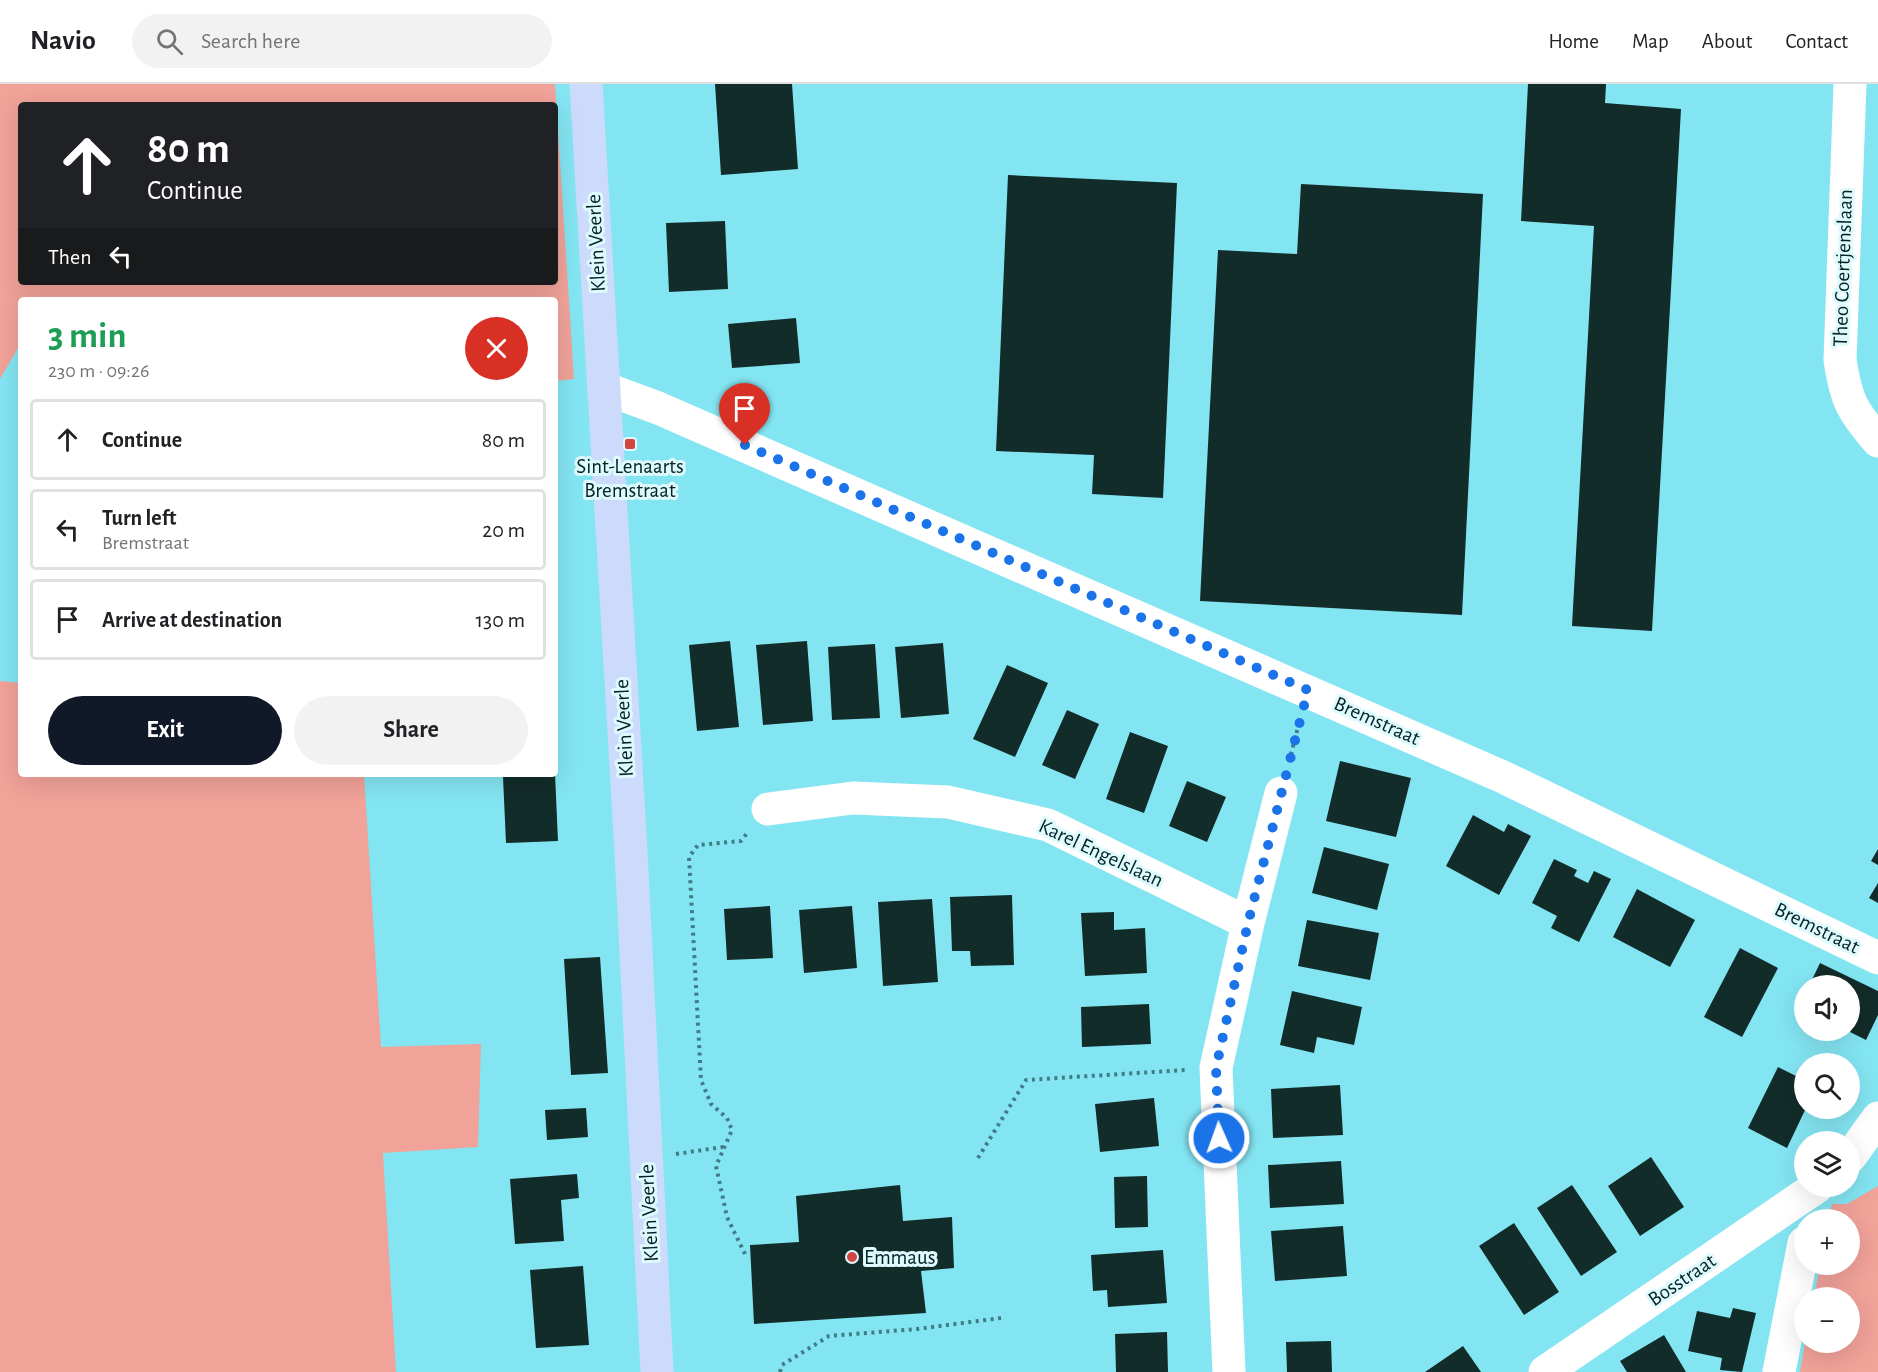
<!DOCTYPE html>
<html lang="en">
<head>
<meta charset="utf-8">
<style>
	:root { --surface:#fff; --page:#f2f2f2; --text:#202124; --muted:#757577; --line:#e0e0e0; --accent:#111827 }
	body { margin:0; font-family:"Alegreya Sans",sans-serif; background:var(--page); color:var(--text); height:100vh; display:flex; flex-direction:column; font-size:22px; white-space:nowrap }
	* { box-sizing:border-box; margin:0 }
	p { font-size:20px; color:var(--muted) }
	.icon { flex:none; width:33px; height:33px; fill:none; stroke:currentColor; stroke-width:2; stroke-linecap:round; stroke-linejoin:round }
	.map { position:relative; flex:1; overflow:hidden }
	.side { position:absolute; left:18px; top:213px; width:540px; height:480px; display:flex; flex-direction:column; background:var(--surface); border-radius:6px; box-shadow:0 6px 24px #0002 }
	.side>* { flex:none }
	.hud { position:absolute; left:18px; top:18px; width:540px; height:183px; border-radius:6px; box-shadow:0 6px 24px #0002; background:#202124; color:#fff; overflow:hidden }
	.fabs { position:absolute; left:1794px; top:891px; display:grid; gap:12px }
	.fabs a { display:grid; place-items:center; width:66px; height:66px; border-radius:50%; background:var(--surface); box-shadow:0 6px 24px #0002; font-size:30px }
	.pin { position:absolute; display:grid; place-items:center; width:51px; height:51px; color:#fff; margin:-62px -26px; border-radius:50% 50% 50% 0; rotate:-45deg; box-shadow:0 0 6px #0007 }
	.pin .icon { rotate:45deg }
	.me { position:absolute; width:66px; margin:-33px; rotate:358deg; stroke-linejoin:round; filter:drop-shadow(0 0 4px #0008) }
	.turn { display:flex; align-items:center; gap:21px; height:126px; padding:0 30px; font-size:27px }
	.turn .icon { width:78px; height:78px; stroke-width:2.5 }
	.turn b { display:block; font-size:42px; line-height:51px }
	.then { display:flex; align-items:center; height:57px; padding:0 30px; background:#0003; gap:12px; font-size:22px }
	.round { display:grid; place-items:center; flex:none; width:63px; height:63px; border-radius:32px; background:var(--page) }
	.headline { display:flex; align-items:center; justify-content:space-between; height:102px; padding:0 30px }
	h1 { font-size:36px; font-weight:600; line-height:45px; color:#1e9e55 }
	.primary-button { display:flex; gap:12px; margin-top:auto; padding:12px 30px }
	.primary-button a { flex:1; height:69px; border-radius:36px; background:var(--accent); color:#fff; font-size:24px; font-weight:600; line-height:69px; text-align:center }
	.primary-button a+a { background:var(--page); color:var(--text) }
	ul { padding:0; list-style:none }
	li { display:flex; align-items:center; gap:18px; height:81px; margin:0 12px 9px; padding:0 18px; border:3px solid var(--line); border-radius:6px }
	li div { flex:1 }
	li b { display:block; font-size:22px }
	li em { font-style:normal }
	header { display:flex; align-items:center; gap:36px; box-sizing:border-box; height:84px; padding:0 30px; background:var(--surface); border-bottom:2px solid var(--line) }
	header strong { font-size:28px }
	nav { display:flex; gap:33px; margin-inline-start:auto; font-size:21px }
	.search { width:420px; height:54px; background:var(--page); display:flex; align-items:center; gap:15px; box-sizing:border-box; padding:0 21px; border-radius:33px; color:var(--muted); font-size:22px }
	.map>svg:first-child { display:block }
</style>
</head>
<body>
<header>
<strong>Navio</strong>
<div class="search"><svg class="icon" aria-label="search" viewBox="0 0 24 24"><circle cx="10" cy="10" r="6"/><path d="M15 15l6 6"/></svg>Search here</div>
<nav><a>Home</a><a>Map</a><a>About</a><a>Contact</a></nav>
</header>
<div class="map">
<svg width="1878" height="1288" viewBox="0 0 1878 1288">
	<rect width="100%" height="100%" fill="#84e5f2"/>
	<path fill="#f1a299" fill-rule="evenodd" d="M0 0H555L574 295 555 297V216H21V259L0 295ZM21 21H555V198H21Z
		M0 597 21 599V690H364L381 963 481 960 478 1063 383 1069 396 1288H0Z
		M1878 1102V1288H1800L1805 1259 1850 1258V1214L1814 1213 1820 1181 1850 1180V1136L1829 1135 1832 1120H1847Z"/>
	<path fill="#122c29" d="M715 0H792L798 85 721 91Z
		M1528 0H1606L1605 19 1681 25 1652 547 1572 542 1594 142 1521 137Z
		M1008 91 1177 99 1163 414 1092 410 1094 371 996 367Z
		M1301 100 1483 110 1462 531 1200 517 1218 166 1297 170Z
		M725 137 728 205 669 208 666 139Z
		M796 234 800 279 732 284 728 240Z
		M730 557 739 643 697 647 689 561Z
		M807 557 813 637 763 641 756 561Z
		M943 559 949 630 901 634 895 563Z
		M875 560 880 634 832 636 828 563Z
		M1007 581 1048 599 1015 673 973 655Z
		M1067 626 1099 640 1075 695 1042 681Z
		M1130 648 1168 662 1144 729 1106 715Z
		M1340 677 1411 694 1396 753 1326 737Z
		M555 690 558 757 506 759 503 693Z
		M1187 697 1226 713 1207 758 1169 742Z
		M1473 731 1504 748 1508 740 1531 752 1499 811 1446 782Z
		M1324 763 1389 780 1377 826 1312 809Z
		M1878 765V781L1871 777Z
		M1554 775 1577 786 1574 792 1588 799 1594 787 1611 795 1579 858 1551 844 1557 832 1532 819Z
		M1878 799V819L1869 814Z
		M1637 805 1695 836 1670 883 1613 853Z
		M1012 811 1014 881 971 882 970 867H952L950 813Z
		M932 815 938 898 883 902 878 818Z
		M770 822 773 874 727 876 724 825Z
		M852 822 857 884 804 889 799 826Z
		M1114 828V846L1145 844 1147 889 1085 892 1081 829Z
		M1307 836 1379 849 1370 896 1298 882Z
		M1740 864 1778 884 1742 953 1704 933Z
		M600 873 608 989 571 991 564 875Z
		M1820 879 1878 907V931L1866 956 1850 948V902H1809Z
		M1292 907 1362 923 1354 961 1317 953 1314 969 1280 961Z
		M1804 911V927L1798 924Z
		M1149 920 1151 960 1082 963 1081 923Z
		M1778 983 1804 996 1806 1024 1787 1064 1748 1044Z
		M1340 1001 1343 1051 1273 1054 1271 1005Z
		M1154 1014 1159 1062 1100 1068 1095 1020Z
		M586 1024 588 1053 547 1056 545 1026Z
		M1651 1073 1684 1123 1640 1152 1608 1102Z
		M1341 1077 1344 1120 1270 1124 1268 1081Z
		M577 1090 579 1114 561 1116 564 1157 515 1160 510 1095Z
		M1147 1092 1148 1143 1115 1144 1114 1093Z
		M900 1101 903 1137 952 1133 954 1184 921 1187 926 1229 754 1240 750 1161 799 1158 796 1112Z
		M1572 1101 1617 1168 1581 1192 1537 1124Z
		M1514 1139 1559 1208 1524 1231 1479 1162Z
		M1343 1142 1347 1192 1275 1197 1271 1147Z
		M1163 1166 1167 1219 1108 1223 1107 1206 1093 1207 1091 1171Z
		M583 1182 589 1261 536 1264 530 1186Z
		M1733 1224 1756 1229 1742 1288 1720 1286 1722 1274 1688 1267 1697 1227 1730 1234Z
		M1167 1248 1168 1288H1116L1115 1250Z
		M1664 1251 1686 1288H1627L1620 1277Z
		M1331 1257 1332 1288H1287L1286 1258Z
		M1463 1262 1481 1288H1425Z"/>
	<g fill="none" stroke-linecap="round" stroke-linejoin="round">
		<path stroke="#3f7c85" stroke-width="4" stroke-dasharray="3 4.5" stroke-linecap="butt" d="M1289 678 1299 639
			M676 1070 723 1063
			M978 1074 1026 996 1185 986
			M745 1170 727 1133 716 1082 732 1046 727 1034 711 1020 701 996 689 773 698 761 741 757 748 748
			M780 1288 782 1281 829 1252 917 1245 1001 1234"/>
		<path stroke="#fff" stroke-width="33" d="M1850 0 1840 276C1846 316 1852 327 1878 357
			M604 304 658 324 1503 693 1878 874
			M768 725 853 714 948 718 1048 741 1248 839
			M1850 1073 1878 1034
			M1229 1288 1216 984 1248 839 1281 709
			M1545 1288 1818 1102
			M1779 1288 1804 1159"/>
		<path stroke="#ccdafb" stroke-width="33" d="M586 0 631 768 657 1288"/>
	</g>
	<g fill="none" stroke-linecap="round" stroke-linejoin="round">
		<path stroke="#1a73e8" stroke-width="10" stroke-dasharray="0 18" d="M745 361 1308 606 1248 839 1216 984 1219 1054"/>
	</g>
	<g fill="#d3453f" stroke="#dffafd" stroke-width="2">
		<rect x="624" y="354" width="12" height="12" rx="3"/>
		<circle cx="852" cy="1173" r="6"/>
	</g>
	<g text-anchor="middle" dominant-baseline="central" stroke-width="6" stroke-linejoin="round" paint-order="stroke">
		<g font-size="21" fill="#032327" stroke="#dffafd">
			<text transform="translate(596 159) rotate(-93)">Klein Veerle</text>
			<text transform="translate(1843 184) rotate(-88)">Theo Coertjenslaan</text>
			<text transform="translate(1377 637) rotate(24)">Bremstraat</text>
			<text transform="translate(624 644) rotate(-93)">Klein Veerle</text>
			<text transform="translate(1101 769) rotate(25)">Karel Engelslaan</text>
			<text transform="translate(1817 844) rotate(26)">Bremstraat</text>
			<text transform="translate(649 1129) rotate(-93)">Klein Veerle</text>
			<text transform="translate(1682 1196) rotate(-34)">Bosstraat</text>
		</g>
		<g font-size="21" fill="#032327" stroke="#dffafd">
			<text x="630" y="382">Sint-Lenaarts<tspan x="630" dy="24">Bremstraat</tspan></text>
			<text x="864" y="1173" text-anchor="start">Emmaus</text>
		</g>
	</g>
</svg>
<div class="fabs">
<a><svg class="icon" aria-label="sound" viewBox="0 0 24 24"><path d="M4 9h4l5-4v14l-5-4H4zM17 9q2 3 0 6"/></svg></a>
<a><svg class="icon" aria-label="search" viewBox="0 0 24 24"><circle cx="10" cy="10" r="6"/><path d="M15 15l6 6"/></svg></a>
<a><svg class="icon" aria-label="layers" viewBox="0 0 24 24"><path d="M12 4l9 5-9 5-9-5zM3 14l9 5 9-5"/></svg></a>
<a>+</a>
<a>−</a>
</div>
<div class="pin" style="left:745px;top:361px;background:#d93025"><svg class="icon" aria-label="arrive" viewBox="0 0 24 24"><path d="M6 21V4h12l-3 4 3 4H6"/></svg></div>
<svg class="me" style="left:1219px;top:1054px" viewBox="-20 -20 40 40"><circle r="17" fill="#1a73e8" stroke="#fff" stroke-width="3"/><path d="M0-11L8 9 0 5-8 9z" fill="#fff"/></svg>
<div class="hud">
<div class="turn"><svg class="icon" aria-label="ahead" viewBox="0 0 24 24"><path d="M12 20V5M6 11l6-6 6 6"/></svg><div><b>80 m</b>Continue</div></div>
<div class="then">Then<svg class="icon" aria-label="left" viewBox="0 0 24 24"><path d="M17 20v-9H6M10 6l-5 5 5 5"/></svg></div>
</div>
<section class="side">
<div class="headline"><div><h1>3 min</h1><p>230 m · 09:26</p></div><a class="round" style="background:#d93025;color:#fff"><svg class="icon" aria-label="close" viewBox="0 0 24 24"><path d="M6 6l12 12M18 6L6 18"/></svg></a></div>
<ul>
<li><svg class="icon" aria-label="ahead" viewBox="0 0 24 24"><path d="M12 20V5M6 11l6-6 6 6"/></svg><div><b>Continue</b></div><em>80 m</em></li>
<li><svg class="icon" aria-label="left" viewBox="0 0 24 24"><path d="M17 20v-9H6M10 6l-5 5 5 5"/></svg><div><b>Turn left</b><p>Bremstraat</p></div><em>20 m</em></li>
<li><svg class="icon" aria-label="arrive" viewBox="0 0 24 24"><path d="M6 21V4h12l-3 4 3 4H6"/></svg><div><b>Arrive at destination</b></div><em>130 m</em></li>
</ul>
<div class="primary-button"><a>Exit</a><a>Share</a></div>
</section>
</div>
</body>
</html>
